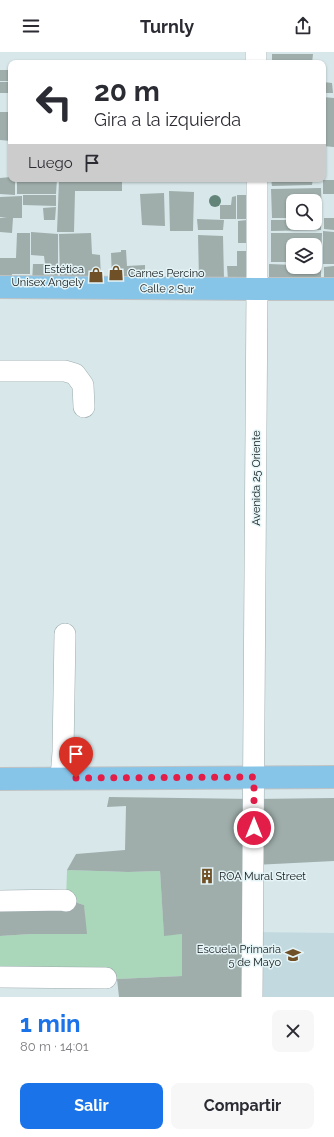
<!DOCTYPE html>
<html lang="es">
<head>
<meta charset="utf-8">
<style>
	:root { --surface:#fff; --page:#f7f7f7; --text:#2b2b33; --muted:#7c7c81; --accent:#1a73e8 }
	body { margin:0; font-family:Raleway,sans-serif; background:var(--page); color:var(--text); height:100vh; display:flex; flex-direction:column; font-size:15px; white-space:nowrap }
	* { box-sizing:border-box; margin:0 }
	p { font-size:13px; color:var(--muted) }
	.icon { flex:none; width:22px; height:22px; fill:none; stroke:currentColor; stroke-width:2; stroke-linecap:round; stroke-linejoin:round }
	.map { position:relative; height:945px; overflow:hidden }
	.drawer { display:flex; flex-direction:column; background:var(--surface); flex:1 }
	.drawer>* { flex:none }
	.banner { position:absolute; left:8px; top:8px; width:318px; height:122px; border-radius:8px; box-shadow:0 1px 3px #0004; background:#fff; color:var(--text); overflow:hidden }
	.buttons { position:absolute; left:286px; top:142px; display:grid; gap:8px }
	.buttons a { display:grid; place-items:center; width:36px; height:36px; border-radius:8px; background:var(--surface); box-shadow:0 1px 3px #0004; font-size:20px }
	.pin { position:absolute; display:grid; place-items:center; width:34px; height:34px; color:#fff; margin:-41px -17px; border-radius:50% 50% 50% 0; rotate:-45deg; box-shadow:0 0 4px #0007 }
	.pin .icon { rotate:45deg }
	.me { position:absolute; width:44px; margin:-22px; rotate:0deg; stroke-linejoin:round; filter:drop-shadow(0 0 3px #0008) }
	.turn { display:flex; align-items:center; gap:14px; height:84px; padding:0 20px; font-size:18px }
	.turn .icon { width:52px; height:52px; stroke-width:2.5 }
	.turn b { display:block; font-size:28px; line-height:34px }
	.then { display:flex; align-items:center; height:38px; padding:0 20px; background:#0003; gap:8px; font-size:15px }
	.round { display:grid; place-items:center; flex:none; width:42px; height:42px; border-radius:8px; background:var(--page) }
	.headline { display:flex; align-items:center; justify-content:space-between; height:68px; padding:0 20px }
	h1 { font-size:24px; font-weight:700; line-height:30px; color:var(--accent) }
	.button { display:flex; gap:8px; margin-top:auto; padding:8px 20px }
	.button a { flex:1; height:46px; border-radius:8px; background:var(--accent); color:#fff; font-size:16px; font-weight:700; line-height:46px; text-align:center }
	.button a+a { background:var(--page); color:var(--text) }
	header { display:flex; justify-content:space-between; align-items:center; height:52px; padding:0 20px; background:var(--surface); font-size:18px; font-weight:700 }
	.map>svg:first-child { display:block }
</style>
</head>
<body>
<header><svg class="icon" aria-label="menu" viewBox="0 0 24 24"><path d="M4 6h16M4 12h16M4 18h16"/></svg>Turnly<svg class="icon" aria-label="share" viewBox="0 0 24 24"><path d="M12 15V3M7 8l5-5 5 5M5 13v7h14v-7"/></svg></header>
<div class="map">
<svg width="334" height="945" viewBox="0 0 334 945">
	<rect width="100%" height="100%" fill="#d8e7ea"/>
	<path fill="#c2dadf" d="M253 880 334 881V945H252Z"/>
	<path fill="#aad6b9" d="M67 818 128 820 160 819 164 883 182 882V924L117 927 106 926 0 925V884L31 882H85L84 853 71 849H66Z"/>
	<path fill="#9faeab" d="M272 2H313L312 11H272Z
		M130 8 146 9V11H129Z
		M0 18H11V29H0Z
		M0 30H11V41H0Z
		M323 30 332 31 333 41H323Z
		M323 45 334 46V95L323 94Z
		M0 60H11V89L0 88Z
		M11 125V127H15V143L0 142V126Z
		M17 127H57L56 142H17Z
		M59 127H122V139H75L74 180H57Z
		M271 127H313L312 133 272 134Z
		M323 128H334V142H323Z
		M321 136 322 165H315V149H293V166H272L271 137Z
		M169 139 194 140 193 179H170Z
		M164 141 165 174 142 173 140 142Z
		M23 143H56V154L23 153Z
		M237 143H247L246 167H237Z
		M22 144V166H13L12 181 0 180V166L7 165H0V145Z
		M236 144V167H220V153H231L232 145Z
		M56 155 55 168H44L43 156Z
		M324 166H334V178L324 177Z
		M197 167 224 168 223 178H198Z
		M247 168 248 191H238V169Z
		M271 168H293V171H315V168H321V178L271 179Z
		M323 179 334 180V212H323Z
		M31 180 58 182V230H32L33 212H45L44 204 31 203Z
		M17 181H30V222H12L11 229 0 228V206H16Z
		M91 181 92 202 100 203 101 227 60 228 59 182Z
		M271 181H322L321 212 315 211V193H312V191L287 190 288 210H271Z
		M198 183 223 184 224 227H199Z
		M121 198H126L127 214 145 213V226H112L111 201 121 200Z
		M237 199H249L248 228H228L227 214H237Z
		M269 212 293 213V215H315V214H321V227H269Z
		M334 214V227H324V215Z
		M109 745 254 747 334 746V809L254 813 252 945H119L117 927 182 924V882L164 884 160 819 128 820 67 818 76 802 125 798 126 754 107 755Z
		M71 849 84 853 87 882H31L0 884V850Z"/>
	<g fill="none" stroke-linecap="round" stroke-linejoin="round">
		<defs>
			<path id="minor" d="M256 0V11
				M0 319H65L75 322 83 333 84 355
				M61 726 63 700 65 582
				M0 849 65 848 66 849
				M0 925 106 926
				M252 945 257 237V127"/>
			<path id="major" d="M0 235 257 237H334
				M0 727 334 725"/>
		</defs>
		<use href="#minor" stroke="#9eacaf" stroke-width="22"/>
		<use href="#major" stroke="#c1c3c3" stroke-width="24"/>
		<use href="#minor" stroke="#fff" stroke-width="21"/>
		<use href="#major" stroke="#86c4e8" stroke-width="22"/>
	</g>
	<circle fill="#638478" cx="215" cy="149" r="6"/>
	<g fill="none" stroke-linecap="round" stroke-linejoin="round">
		<path stroke="#e11d48" stroke-width="7" stroke-dasharray="0 12.6" d="M76 726 254 725V776"/>
	</g>
	<defs>
		<symbol id="shop-bare" viewBox="-9 -9 18 18"><path d="M-5-2.5h2.3a2.7 3.5 0 0 1 5.4 0H5L5.5 6h-11ZM-1.5-2.5h3a1.5 2.3 0 0 0-3 0Z" fill="#705127" stroke="#e5f4f7" stroke-width="2.5" paint-order="stroke"/></symbol>
		<symbol id="building-bare" viewBox="-9 -9 18 18"><path d="M-4-6H4V6H1V3H-1V6H-4ZM-2.5-4.3h1.7v1.8h-1.7ZM.8-4.3h1.7v1.8H.8ZM-2.5-1h1.7V.8h-1.7ZM.8-1h1.7V.8H.8Z" fill="#705127" stroke="#e5f4f7" stroke-width="2.5" paint-order="stroke"/></symbol>
		<symbol id="school-bare" viewBox="-9 -9 18 18"><path d="M0-5L7-2L0 1L-7-2ZM-4 1L0 2.5L4 1V4Q0 6-4 4Z" fill="#705127" stroke="#e5f4f7" stroke-width="2.5" paint-order="stroke"/></symbol>
	</defs>
	<g fill-rule="evenodd">
		<use href="#shop-bare" x="105" y="210" width="22" height="22"/>
		<use href="#shop-bare" x="85" y="212" width="22" height="22"/>
		<use href="#building-bare" x="196" y="813" width="22" height="22"/>
		<use href="#school-bare" x="282" y="892" width="22" height="22"/>
	</g>
	<g text-anchor="middle" dominant-baseline="central" stroke-width="3" stroke-linejoin="round" paint-order="stroke">
		<g font-size="11" fill="#121819" stroke="#e5f4f7" text-anchor="end">
			<text x="84" y="217">Estética<tspan x="84" dy="13">Unisex Angely</tspan></text>
			<text x="128" y="221" text-anchor="start">Carnes Percino</text>
			<text x="219" y="824" text-anchor="start">ROA Mural Street</text>
			<text x="281" y="897">Escuela Primaria<tspan x="281" dy="13">5 de Mayo</tspan></text>
		</g>
		<g font-size="11" fill="#121819" stroke="#e5f4f7">
			<text transform="translate(167 237) rotate(1)">Calle 2 Sur</text>
			<text transform="translate(256 426) rotate(-90)">Avenida 25 Oriente</text>
		</g>
	</g>
</svg>
<div class="buttons">
<a><svg class="icon" aria-label="search" viewBox="0 0 24 24"><circle cx="10" cy="10" r="6"/><path d="M15 15l6 6"/></svg></a>
<a><svg class="icon" aria-label="layers" viewBox="0 0 24 24"><path d="M12 4l9 5-9 5-9-5zM3 14l9 5 9-5"/></svg></a>
</div>
<div class="pin" style="left:76px;top:726px;background:#d93025"><svg class="icon" aria-label="arrive" viewBox="0 0 24 24"><path d="M6 21V4h12l-3 4 3 4H6"/></svg></div>
<svg class="me" style="left:254px;top:776px" viewBox="-20 -20 40 40"><circle r="17" fill="#e11d48" stroke="#fff" stroke-width="3"/><path d="M0-11L8 9 0 5-8 9z" fill="#fff"/></svg>
<div class="banner">
<div class="turn"><svg class="icon" aria-label="left" viewBox="0 0 24 24"><path d="M17 20v-9H6M10 6l-5 5 5 5"/></svg><div><b>20 m</b>Gira a la izquierda</div></div>
<div class="then">Luego<svg class="icon" aria-label="arrive" viewBox="0 0 24 24"><path d="M6 21V4h12l-3 4 3 4H6"/></svg></div>
</div>
</div>
<section class="drawer">
<div class="headline"><div><h1>1 min</h1><p>80 m · 14:01</p></div><a class="round"><svg class="icon" aria-label="close" viewBox="0 0 24 24"><path d="M6 6l12 12M18 6L6 18"/></svg></a></div>
<div class="button"><a>Salir</a><a>Compartir</a></div>
</section>
</body>
</html>
